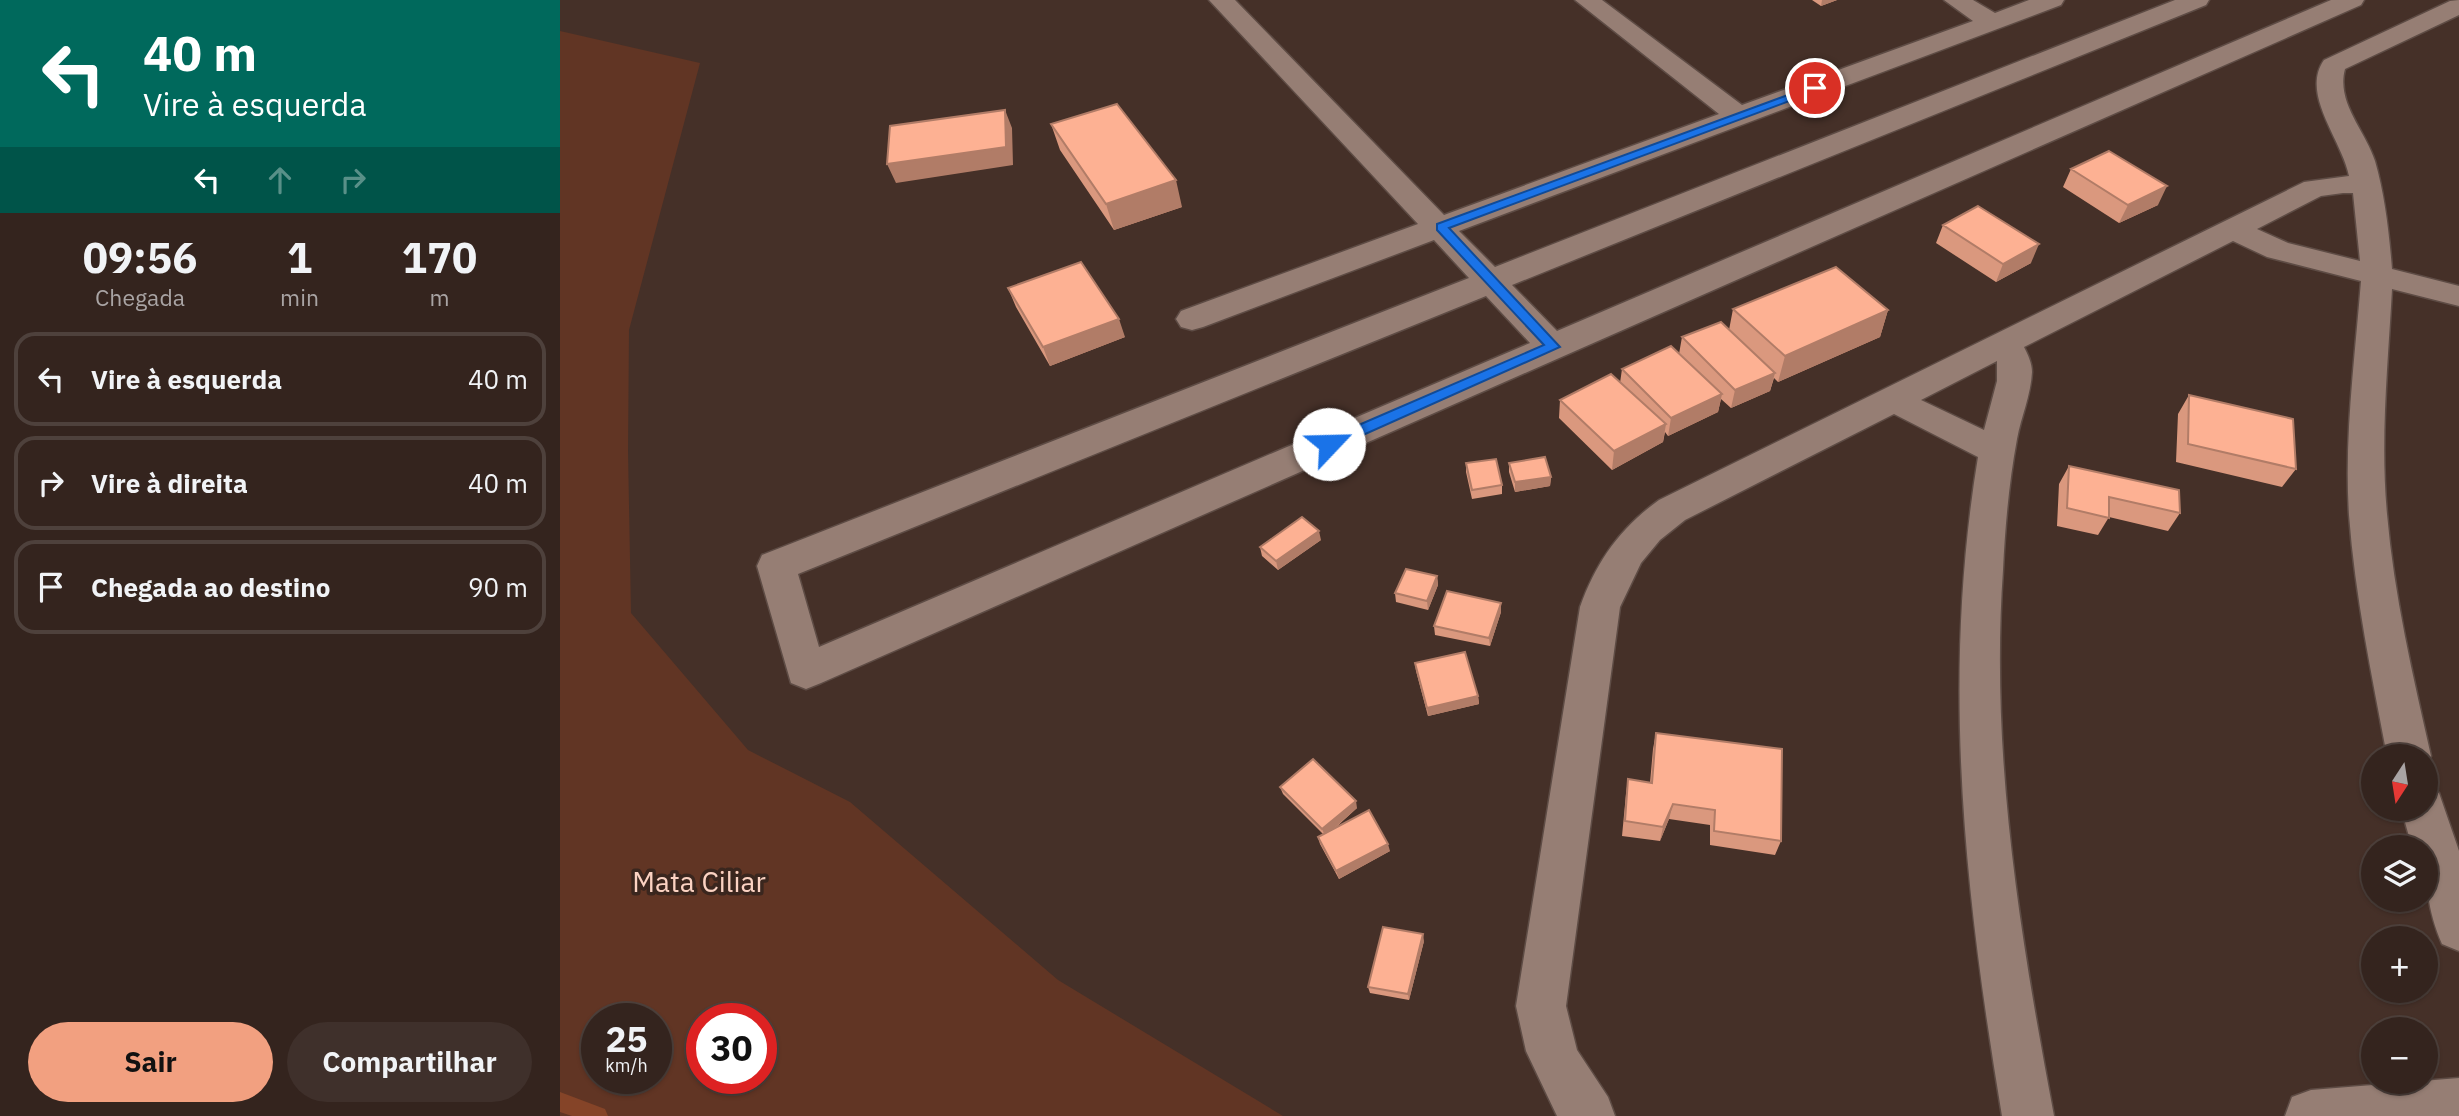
<!DOCTYPE html>
<html lang="pt">
<head>
<meta charset="utf-8">
<style>
	:root { --surface:#34241e; --page:#3f302b; --text:#f1f3f6; --muted:#a9a4a4; --line:#4e413c; --accent:#f2a080 }
	body { margin:0; font-family:"IBM Plex Sans",sans-serif; background:var(--page); color:var(--text); height:100vh; display:flex; flex-direction:column; font-size:26px; white-space:nowrap }
	* { box-sizing:border-box; margin:0 }
	p { font-size:23px; color:var(--muted) }
	.icon { flex:none; width:38px; height:38px; fill:none; stroke:currentColor; stroke-width:2; stroke-linecap:round; stroke-linejoin:round }
	.map { position:relative; flex:1; overflow:hidden }
	.details { display:flex; flex-direction:column; background:var(--surface); width:560px }
	.details>* { flex:none }
	.guide { background:#00695c; color:#fff; overflow:hidden }
	.needle { width:46px; rotate:192deg }
	.fabs { position:absolute; left:1801px; top:744px; display:grid; gap:14px }
	.fabs a { display:grid; place-items:center; width:77px; height:77px; border-radius:50%; background:var(--surface); box-shadow:0 2px 5px #0004,0 0 0 2px var(--line); font-size:35px }
	.speed { position:absolute; left:21px; top:1003px; display:flex; gap:14px; font-size:35px; font-weight:700; text-align:center }
	.speed>* { display:grid; place-content:center; width:91px; height:91px; border-radius:50%; background:var(--surface); box-shadow:0 2px 5px #0004,0 0 0 2px var(--line); line-height:1 }
	.speed small { font-size:18px; font-weight:400 }
	.speed .limit { border:10px solid #d22; background:#fff; color:#111 }
	.pin { position:absolute; display:grid; place-items:center; width:60px; height:60px; color:#fff; margin:-30px; border:4px solid #fff; border-radius:50%; box-shadow:0 2px 7px #0007 }
	.me { position:absolute; width:77px; margin:-38px; rotate:66deg; stroke-linejoin:round; filter:drop-shadow(0 0 5px #0008) }
	.turn { display:flex; align-items:center; gap:24px; height:147px; padding:0 28px; font-size:32px }
	.turn .icon { width:91px; height:91px; stroke-width:2.5 }
	.turn b { display:block; font-size:49px; line-height:60px }
	.lanes { display:flex; align-items:center; height:66px; padding:0 28px; background:#0003; justify-content:center; gap:35px; direction:ltr }
	.lanes .off { opacity:.35 }
	.eta { display:flex; justify-content:space-evenly; align-items:center; height:119px; text-align:center }
	.eta b { font-size:42px; font-weight:800; line-height:49px }
	.button { display:flex; gap:14px; margin-top:auto; padding:14px 28px }
	.button a { flex:1; height:80px; border-radius:42px; background:var(--accent); color:#111; font-size:28px; font-weight:800; line-height:80px; text-align:center }
	.button a+a { background:var(--page); color:var(--text) }
	ul { padding:0; list-style:none }
	li { display:flex; align-items:center; gap:21px; height:94px; margin:0 14px 10px; padding:0 14px; border:4px solid var(--line); border-radius:21px }
	li div { flex:1 }
	li b { display:block; font-size:26px }
	li em { font-style:normal }
	main { display:flex; flex:1; min-height:0 }
	.map>svg:first-child { display:block }
</style>
</head>
<body>
<main>
<section class="details">
<div class="guide">
<div class="turn"><svg class="icon" aria-label="left" viewBox="0 0 24 24"><path d="M17 20v-9H6M10 6l-5 5 5 5"/></svg><div><b>40 m</b>Vire à esquerda</div></div>
<div class="lanes"><svg class="icon" aria-label="left" viewBox="0 0 24 24"><path d="M17 20v-9H6M10 6l-5 5 5 5"/></svg><svg class="icon off" aria-label="ahead" viewBox="0 0 24 24"><path d="M12 20V5M6 11l6-6 6 6"/></svg><svg class="icon off" aria-label="right" viewBox="0 0 24 24"><path d="M7 20v-9h11M14 6l5 5-5 5"/></svg></div>
</div>
<div class="eta">
<div><b>09:56</b><p>Chegada</p></div>
<div><b>1</b><p>min</p></div>
<div><b>170</b><p>m</p></div>
</div>
<ul>
<li><svg class="icon" aria-label="left" viewBox="0 0 24 24"><path d="M17 20v-9H6M10 6l-5 5 5 5"/></svg><div><b>Vire à esquerda</b></div><em>40 m</em></li>
<li><svg class="icon" aria-label="right" viewBox="0 0 24 24"><path d="M7 20v-9h11M14 6l5 5-5 5"/></svg><div><b>Vire à direita</b></div><em>40 m</em></li>
<li><svg class="icon" aria-label="arrive" viewBox="0 0 24 24"><path d="M6 21V4h12l-3 4 3 4H6"/></svg><div><b>Chegada ao destino</b></div><em>90 m</em></li>
</ul>
<div class="button"><a>Sair</a><a>Compartilhar</a></div>
</section>
<div class="map">
<svg width="1899" height="1116" viewBox="0 0 1899 1116">
	<rect width="100%" height="100%" fill="#453028"/>
	<path fill="#613524" fill-rule="evenodd" d="M0 31 140 63 69 330 68 451 71 613 188 750 290 802 498 980 723 1116H0ZM37 1018H96V1078H37ZM142 1018H201V1078H142Z"/>
	<g fill="none" stroke-linecap="round" stroke-linejoin="round">
		<path fill="#854428" fill-rule="evenodd" d="M0 1092 45 1109 48 1116H12L0 1112Z"/>
		<defs>
			<path id="minor" d="M649 0H675L884 215 1159 114 1015 0H1042L1182 105 1413 21 1384 0H1413L1435 13 1469 0H1504L1501 5 899 231 935 267 1615 0H1649L1646 5 952 285 997 331 1771 0H1804L1801 5 261 683 246 689 231 683 197 566 202 555 909 278 874 240 643 327 632 330 621 327 616 319 621 311 858 224ZM926 296 970 343 259 647 238 574Z
				M1899 0V15L1785 69C1776 103 1805 130 1815 161 1825 196 1829 232 1832 269L1899 286V306L1832 289C1828 364 1820 439 1827 514 1834 596 1853 676 1871 756L1866 767V756H1827C1812 676 1795 596 1789 515 1784 437 1795 358 1801 281L1707 257 1673 241 1464 347C1468 355 1472 363 1472 372 1471 395 1461 417 1457 439 1449 482 1445 527 1443 570 1430 754 1460 936 1494 1116H1442C1405 894 1381 681 1418 457L1334 414 1125 520 1100 540 1081 563 1060 607 1006 1006 1017 1050 1048 1097 1055 1116H997L966 1051 956 1006 1020 607C1036 562 1060 528 1099 500L1744 182 1789 176C1782 140 1740 94 1764 60L1890 1ZM1783 193H1793L1800 261 1728 243 1697 229 1761 196ZM1437 361V381L1424 430 1361 400Z
				M1866 788 1879 793 1899 851V951L1882 944C1867 909 1866 884 1866 847H1852L1841 808H1866Z
				M1899 1078V1116H1725L1732 1097 1751 1090Z"/>
		</defs>
		<use href="#minor" stroke="#5e4c45" stroke-width="3"/>
		<use href="#minor" fill="#967e74" fill-rule="evenodd"/>
	</g>
	<path fill="#da987e" d="M1252 0H1277L1261 6Z
		M491 124 622 207 554 230 500 150Z
		M1511 169 1598 205 1559 223 1503 187Z
		M1383 225 1471 263 1436 282 1376 243Z
		M448 288 565 337 490 366 456 307Z
		M1173 309 1328 310 1320 337 1218 382 1214 378 1210 391 1171 408 1161 399 1158 412 1108 436 1105 432 1103 442 1052 470 999 418 1000 400 1060 383 1062 369 1119 354 1122 337 1169 330Z
		M1629 395 1736 469 1722 487 1616 462 1618 414Z
		M906 463 942 485V494L912 499 906 472Z
		M949 463 991 477 990 486 955 492 949 472Z
		M1509 466 1620 513 1608 531 1549 517 1538 535 1497 526 1499 484Z
		M761 540 718 570 702 556 700 547Z
		M877 576 878 585 868 610 836 602 835 593Z
		M941 612 930 646 875 635 874 626Z
		M855 663 918 696 919 704 868 716 856 671Z
		M1096 733 1221 841 1215 855 1150 845V825L1109 819 1100 841 1062 836 1066 794 1068 779 1090 783 1093 749Z
		M720 787 797 808 774 829 830 851 779 879 760 844 758 837 763 834 723 794Z
		M864 941 849 1000 810 993 808 987Z"/>
	<path fill="#b17c67" d="M1262 0H1277L1261 6Z
		M445 110 452 128 453 165 336 183 327 164Z
		M616 180 622 207 554 230 546 204Z
		M1607 186 1598 205 1559 223 1568 205Z
		M1479 244 1471 263 1436 282 1443 264Z
		M1328 310 1320 337 1218 382 1225 356Z
		M559 319 565 337 490 366 483 347Z
		M1215 373 1210 391 1171 408 1175 390Z
		M1162 394 1158 412 1108 436 1111 418Z
		M1106 424 1103 442 1052 470 1054 451Z
		M991 477 990 486 955 492V482Z
		M759 531 761 540 718 570 716 561Z
		M877 576 878 585 868 610 867 601Z
		M941 603V612L930 646 929 638Z
		M918 696 919 704 868 716 867 708Z
		M796 801 797 808 765 836 762 829Z
		M1113 804 1109 819 1100 841 1103 827Z
		M828 844 830 851 779 879 776 871Z
		M863 934 864 941 849 1000 848 994Z"/>
	<path fill="#fdb193" stroke="#b17c67" stroke-width="2" d="M557 104 616 180 546 204 491 124Z
		M445 110 446 147 327 164 330 126Z
		M1549 151 1607 186 1568 205 1511 169Z
		M1418 206 1479 244 1443 264 1383 225Z
		M521 262 559 319 483 347 448 288Z
		M1276 267 1328 310 1225 356 1173 309Z
		M1161 322 1215 373 1175 390 1122 337Z
		M1111 346 1162 394 1111 418 1062 369Z
		M1051 374 1106 424 1054 451 1000 400Z
		M1629 395 1733 419 1736 469 1628 444Z
		M985 457 991 477 955 482 949 463Z
		M936 459 942 485 912 490 906 463Z
		M1509 466 1619 490 1620 513 1549 497V518L1507 508Z
		M742 517 759 531 716 561 700 547Z
		M846 569 877 576 867 601 835 593Z
		M887 591 941 603 929 638 874 626Z
		M905 652 918 696 867 708 855 663Z
		M1096 733 1222 749 1221 841 1154 831 1155 810 1113 804 1103 827 1065 821 1068 779 1092 783Z
		M753 759 796 801 762 829 720 787Z
		M809 810 828 844 776 871 758 837Z
		M823 927 863 934 848 994 808 987Z"/>
	<path fill="#1a73e8" stroke="#114b97" stroke-width="2" d="M1255 85 1261 88 1259 90 889 228 1000 347 774 448H764V440L984 345 877 230V224Z"/>
	<g text-anchor="middle" dominant-baseline="central" stroke-width="7" stroke-linejoin="round" paint-order="stroke">
		<g font-size="28" fill="#fbd2c2" stroke="#3a261e">
			<text x="139" y="881">Mata Ciliar</text>
		</g>
	</g>
</svg>
<div class="fabs">
<a><svg class="needle" viewBox="-14 -14 28 28"><path d="M0-13l5 13h-10z" fill="#e53935"/><path d="M0 13l5-13h-10z" fill="#a9a4a4"/></svg></a>
<a><svg class="icon" aria-label="layers" viewBox="0 0 24 24"><path d="M12 4l9 5-9 5-9-5zM3 14l9 5 9-5"/></svg></a>
<a>+</a>
<a>−</a>
</div>
<div class="speed"><div>25<small>km/h</small></div><div class="limit">30</div></div>
<div class="pin" style="left:1255px;top:88px;background:#d93025"><svg class="icon" aria-label="arrive" viewBox="0 0 24 24"><path d="M6 21V4h12l-3 4 3 4H6"/></svg></div>
<svg class="me" style="left:769px;top:444px" viewBox="-20 -20 40 40"><circle r="19" fill="#fff"/><path d="M0-13L10 11 0 6-10 11z" fill="#1a73e8"/></svg>
</div>
</main>
</body>
</html>
